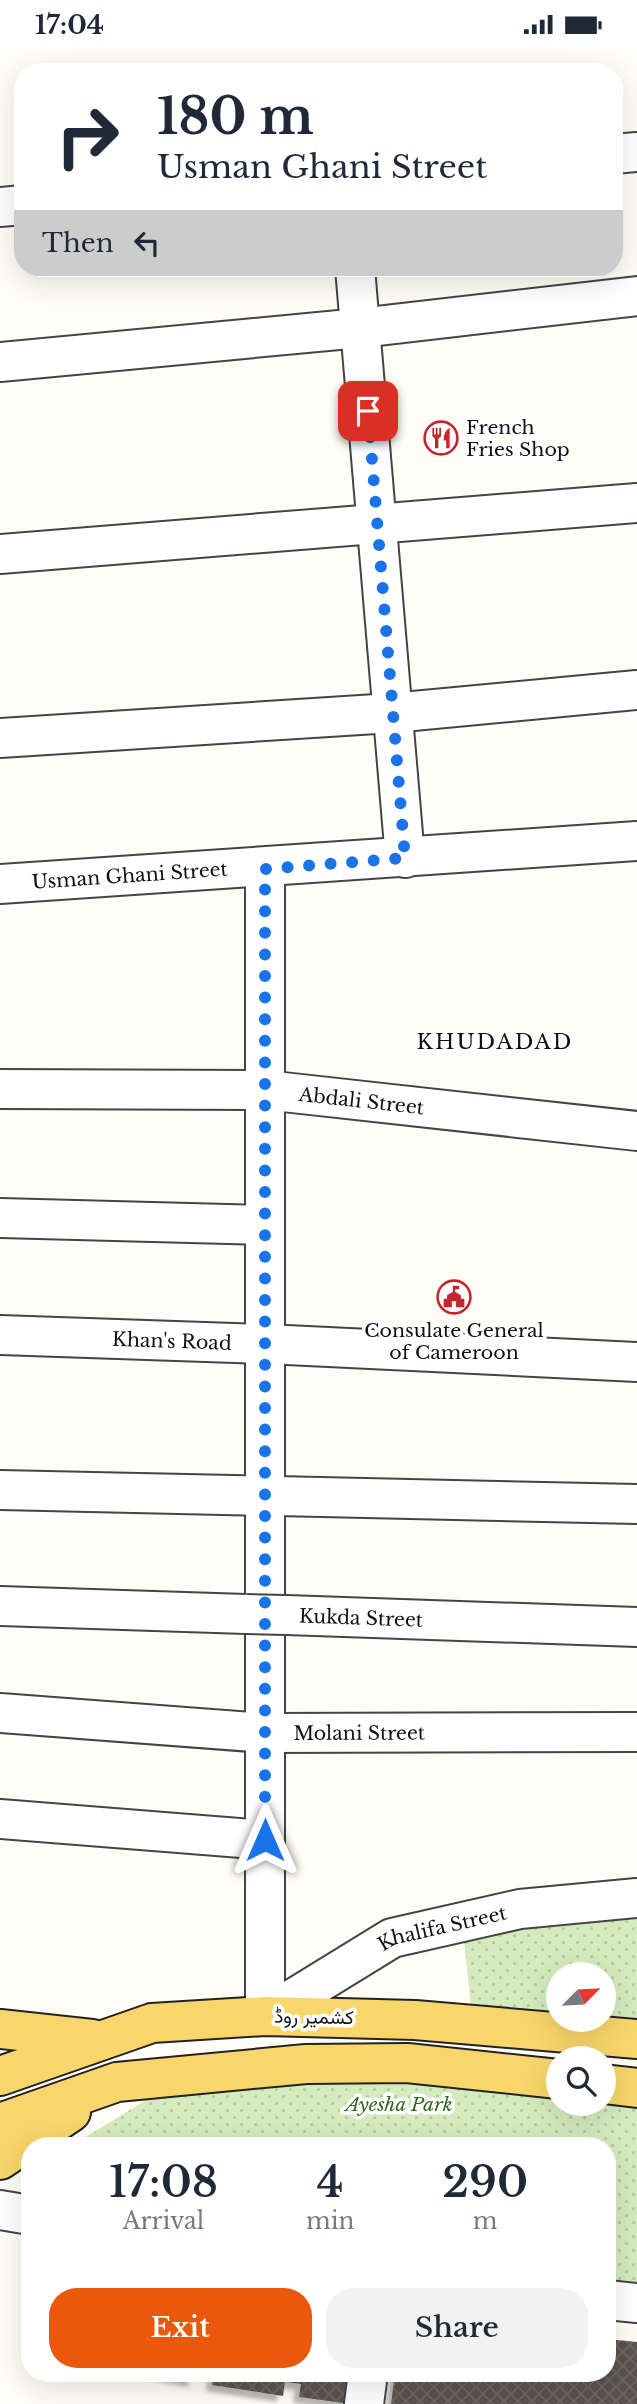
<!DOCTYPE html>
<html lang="en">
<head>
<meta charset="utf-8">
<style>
	:root { --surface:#fff; --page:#f2f2f3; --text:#1f2937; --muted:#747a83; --accent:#ea580c }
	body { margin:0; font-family:"Libre Baskerville",Vazirmatn,serif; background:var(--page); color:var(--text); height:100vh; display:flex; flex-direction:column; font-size:26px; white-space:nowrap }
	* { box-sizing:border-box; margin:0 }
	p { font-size:23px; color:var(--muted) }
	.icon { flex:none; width:38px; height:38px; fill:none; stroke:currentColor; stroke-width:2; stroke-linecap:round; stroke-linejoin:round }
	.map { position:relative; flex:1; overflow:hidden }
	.drawer { position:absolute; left:21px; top:2088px; width:595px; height:245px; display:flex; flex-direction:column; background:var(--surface); border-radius:28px; box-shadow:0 7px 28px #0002 }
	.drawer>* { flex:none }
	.hud { position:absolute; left:14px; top:14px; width:609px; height:214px; border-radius:28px; box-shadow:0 7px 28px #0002; background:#fff; color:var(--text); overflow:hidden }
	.needle { width:46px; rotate:66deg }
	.controls { position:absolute; left:546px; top:1913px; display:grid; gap:14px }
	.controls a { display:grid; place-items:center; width:70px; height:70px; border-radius:50%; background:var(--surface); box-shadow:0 7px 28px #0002; font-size:35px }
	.pin { position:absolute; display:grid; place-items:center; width:60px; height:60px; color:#fff; margin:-30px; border-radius:14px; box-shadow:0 4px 10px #0006 }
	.me { position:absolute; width:77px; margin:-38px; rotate:0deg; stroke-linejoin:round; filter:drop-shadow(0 0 5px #0008) }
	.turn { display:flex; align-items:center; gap:24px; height:147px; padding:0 28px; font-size:32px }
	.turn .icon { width:91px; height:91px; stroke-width:2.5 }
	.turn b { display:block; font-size:49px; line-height:60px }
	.then { display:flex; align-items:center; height:66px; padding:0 28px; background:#0003; gap:14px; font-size:26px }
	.eta { display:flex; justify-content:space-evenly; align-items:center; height:119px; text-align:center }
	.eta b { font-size:42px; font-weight:600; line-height:49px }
	.button { display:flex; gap:14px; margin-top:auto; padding:14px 28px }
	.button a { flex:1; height:80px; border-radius:28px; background:var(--accent); color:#fff; font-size:28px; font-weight:600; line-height:80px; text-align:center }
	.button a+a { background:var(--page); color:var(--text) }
	.status { display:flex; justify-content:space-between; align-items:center; height:49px; padding:0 35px; background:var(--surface); direction:ltr }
	.status svg { height:19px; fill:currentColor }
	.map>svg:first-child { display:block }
</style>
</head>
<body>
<div class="status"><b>17:04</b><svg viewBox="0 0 49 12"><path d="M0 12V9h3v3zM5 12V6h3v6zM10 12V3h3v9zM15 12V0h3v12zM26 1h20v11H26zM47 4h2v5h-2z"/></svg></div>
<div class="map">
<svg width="637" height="2355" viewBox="0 0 637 2355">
	<defs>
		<pattern id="park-dots" width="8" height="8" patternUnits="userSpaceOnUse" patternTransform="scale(1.75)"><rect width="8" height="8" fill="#d5ebbd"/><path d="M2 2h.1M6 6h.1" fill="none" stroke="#b6c8a1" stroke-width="1.8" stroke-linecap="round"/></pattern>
		<pattern id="building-cross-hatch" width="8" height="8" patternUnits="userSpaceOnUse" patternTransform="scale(1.75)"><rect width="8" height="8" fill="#5a524d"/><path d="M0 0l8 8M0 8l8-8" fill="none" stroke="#6d6662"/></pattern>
		<filter id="shadow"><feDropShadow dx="-6" dy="6" stdDeviation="2" flood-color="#0004"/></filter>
	</defs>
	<rect width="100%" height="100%" fill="#fffdf5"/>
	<path fill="url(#park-dots)" fill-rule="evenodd" d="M637 1849V1993L473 1976 462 1872ZM558 1925H604V1970H558Z
		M185 2027 558 2030V2054H604V2035L637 2039V2254L607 2251V2096H73Z"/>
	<path fill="url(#building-cross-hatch)" filter="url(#shadow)" d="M607 2290 637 2293V2355H391L395 2324H607Z
		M153 2324H195L194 2332Z
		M214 2324H355L350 2355 299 2348 301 2335 285 2333 283 2347 212 2336Z"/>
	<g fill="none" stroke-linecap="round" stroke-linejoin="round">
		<defs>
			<g id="minor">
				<path d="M614 105 637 103"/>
				<path d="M0 158 23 156"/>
				<path d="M355 219 405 809"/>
				<path d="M0 313 360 279 637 247"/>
				<path d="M0 505 637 454"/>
				<path d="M0 689 392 664 637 641"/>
				<path d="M265 819V1967"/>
				<path id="s1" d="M0 835 637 792"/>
				<path id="s2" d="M0 1040 265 1041 637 1082"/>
				<path d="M0 1169 265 1176"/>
				<path id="s3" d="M0 1286 266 1295 637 1313"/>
				<path d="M0 1441 637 1455"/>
				<path d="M0 1557 246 1565"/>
				<path id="s4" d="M286 1566 637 1578"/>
				<path id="s5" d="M0 1664 265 1684 637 1683"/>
				<path d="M0 1770 265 1791"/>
				<path id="s6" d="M265 1967 392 1889 520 1860 637 1849"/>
				<path d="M0 2161 30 2166"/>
				<path d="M607 2251 637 2254"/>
				<path d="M364 2355 368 2324"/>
			</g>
			<path id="major" d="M0 1980 92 1990
				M0 2027 152 1974 265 1967 415 1971 637 1990
				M604 2035 637 2039
				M0 2074 117 2033 306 2015 407 2014 558 2030
				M0 2111 71 2063"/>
		</defs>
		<use href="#minor" stroke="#444" stroke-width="42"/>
		<use href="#major" stroke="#222" stroke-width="42"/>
		<use href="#minor" stroke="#fff" stroke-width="38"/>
		<use href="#major" stroke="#f9d66b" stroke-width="38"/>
		<defs>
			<path id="minor-bridge" d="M246 1565 286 1566"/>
		</defs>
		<use href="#minor-bridge" stroke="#444" stroke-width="42" stroke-linecap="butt"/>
		<use href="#minor-bridge" stroke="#fff" stroke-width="38"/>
	</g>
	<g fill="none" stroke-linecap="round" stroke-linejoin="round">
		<path stroke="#1a73e8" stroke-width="12" stroke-dasharray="0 21.6" d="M265 1791V820L405 809 368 362"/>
	</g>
	<defs>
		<symbol id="restaurant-ring" viewBox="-11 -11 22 22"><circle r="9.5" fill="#fff" stroke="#c4262e" stroke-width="1.5"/><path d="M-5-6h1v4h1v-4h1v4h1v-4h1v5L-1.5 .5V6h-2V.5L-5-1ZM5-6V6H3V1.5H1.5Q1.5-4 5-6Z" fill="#c4262e"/></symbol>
		<symbol id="civic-ring" viewBox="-11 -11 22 22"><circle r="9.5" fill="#fff" stroke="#c4262e" stroke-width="1.5"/><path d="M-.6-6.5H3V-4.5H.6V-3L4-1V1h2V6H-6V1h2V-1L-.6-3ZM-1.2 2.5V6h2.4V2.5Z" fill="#c4262e"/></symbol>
	</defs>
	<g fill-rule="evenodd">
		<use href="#restaurant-ring" x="422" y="370" width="38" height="38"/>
		<use href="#civic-ring" x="435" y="1229" width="38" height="38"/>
	</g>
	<g text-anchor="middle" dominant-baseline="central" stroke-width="7" stroke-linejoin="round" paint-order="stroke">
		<g font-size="19" fill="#111" stroke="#fff" text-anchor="start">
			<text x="466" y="378">French<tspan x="466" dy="22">Fries Shop</tspan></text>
			<text x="454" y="1281" text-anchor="middle">Consulate General<tspan x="454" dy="22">of Cameroon</tspan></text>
		</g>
		<g font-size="19" fill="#111" stroke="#fff">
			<text stroke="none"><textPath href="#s1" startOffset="130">Usman Ghani Street</textPath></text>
			<text stroke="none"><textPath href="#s2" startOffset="362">Abdali Street</textPath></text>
			<text stroke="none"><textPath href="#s3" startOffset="172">Khan's Road</textPath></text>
			<text stroke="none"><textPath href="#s4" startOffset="75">Kukda Street</textPath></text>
			<text stroke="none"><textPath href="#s5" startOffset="360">Molani Street</textPath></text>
			<text stroke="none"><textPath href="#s6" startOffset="200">Khalifa Street</textPath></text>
			<text transform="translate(314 1968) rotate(1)">کشمیر روڈ</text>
		</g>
		<g font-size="19" font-style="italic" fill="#2f6b1f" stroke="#fff">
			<text x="399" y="2055">Ayesha Park</text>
		</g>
		<g font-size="21" letter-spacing="2" fill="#111" stroke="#fff">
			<text x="495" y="993">KHUDADAD</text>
		</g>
	</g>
</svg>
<div class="controls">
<a><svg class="needle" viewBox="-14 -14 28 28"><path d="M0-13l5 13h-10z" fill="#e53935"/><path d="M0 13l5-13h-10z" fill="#747a83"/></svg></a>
<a><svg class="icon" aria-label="search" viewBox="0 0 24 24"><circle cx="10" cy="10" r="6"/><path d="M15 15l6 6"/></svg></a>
</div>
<div class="pin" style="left:368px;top:362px;background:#d93025"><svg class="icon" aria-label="arrive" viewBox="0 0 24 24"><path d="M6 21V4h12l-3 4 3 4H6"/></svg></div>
<svg class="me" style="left:265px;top:1791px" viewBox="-20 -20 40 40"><path d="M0-17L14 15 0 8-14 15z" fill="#1a73e8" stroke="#fff" stroke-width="4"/></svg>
<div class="hud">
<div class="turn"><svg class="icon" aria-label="right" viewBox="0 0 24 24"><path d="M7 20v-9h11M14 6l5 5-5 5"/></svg><div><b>180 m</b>Usman Ghani Street</div></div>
<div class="then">Then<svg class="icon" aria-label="left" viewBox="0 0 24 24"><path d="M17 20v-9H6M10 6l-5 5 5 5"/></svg></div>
</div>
<section class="drawer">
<div class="eta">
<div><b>17:08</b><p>Arrival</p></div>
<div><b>4</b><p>min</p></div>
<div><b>290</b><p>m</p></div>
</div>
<div class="button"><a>Exit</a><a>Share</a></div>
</section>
</div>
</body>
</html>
